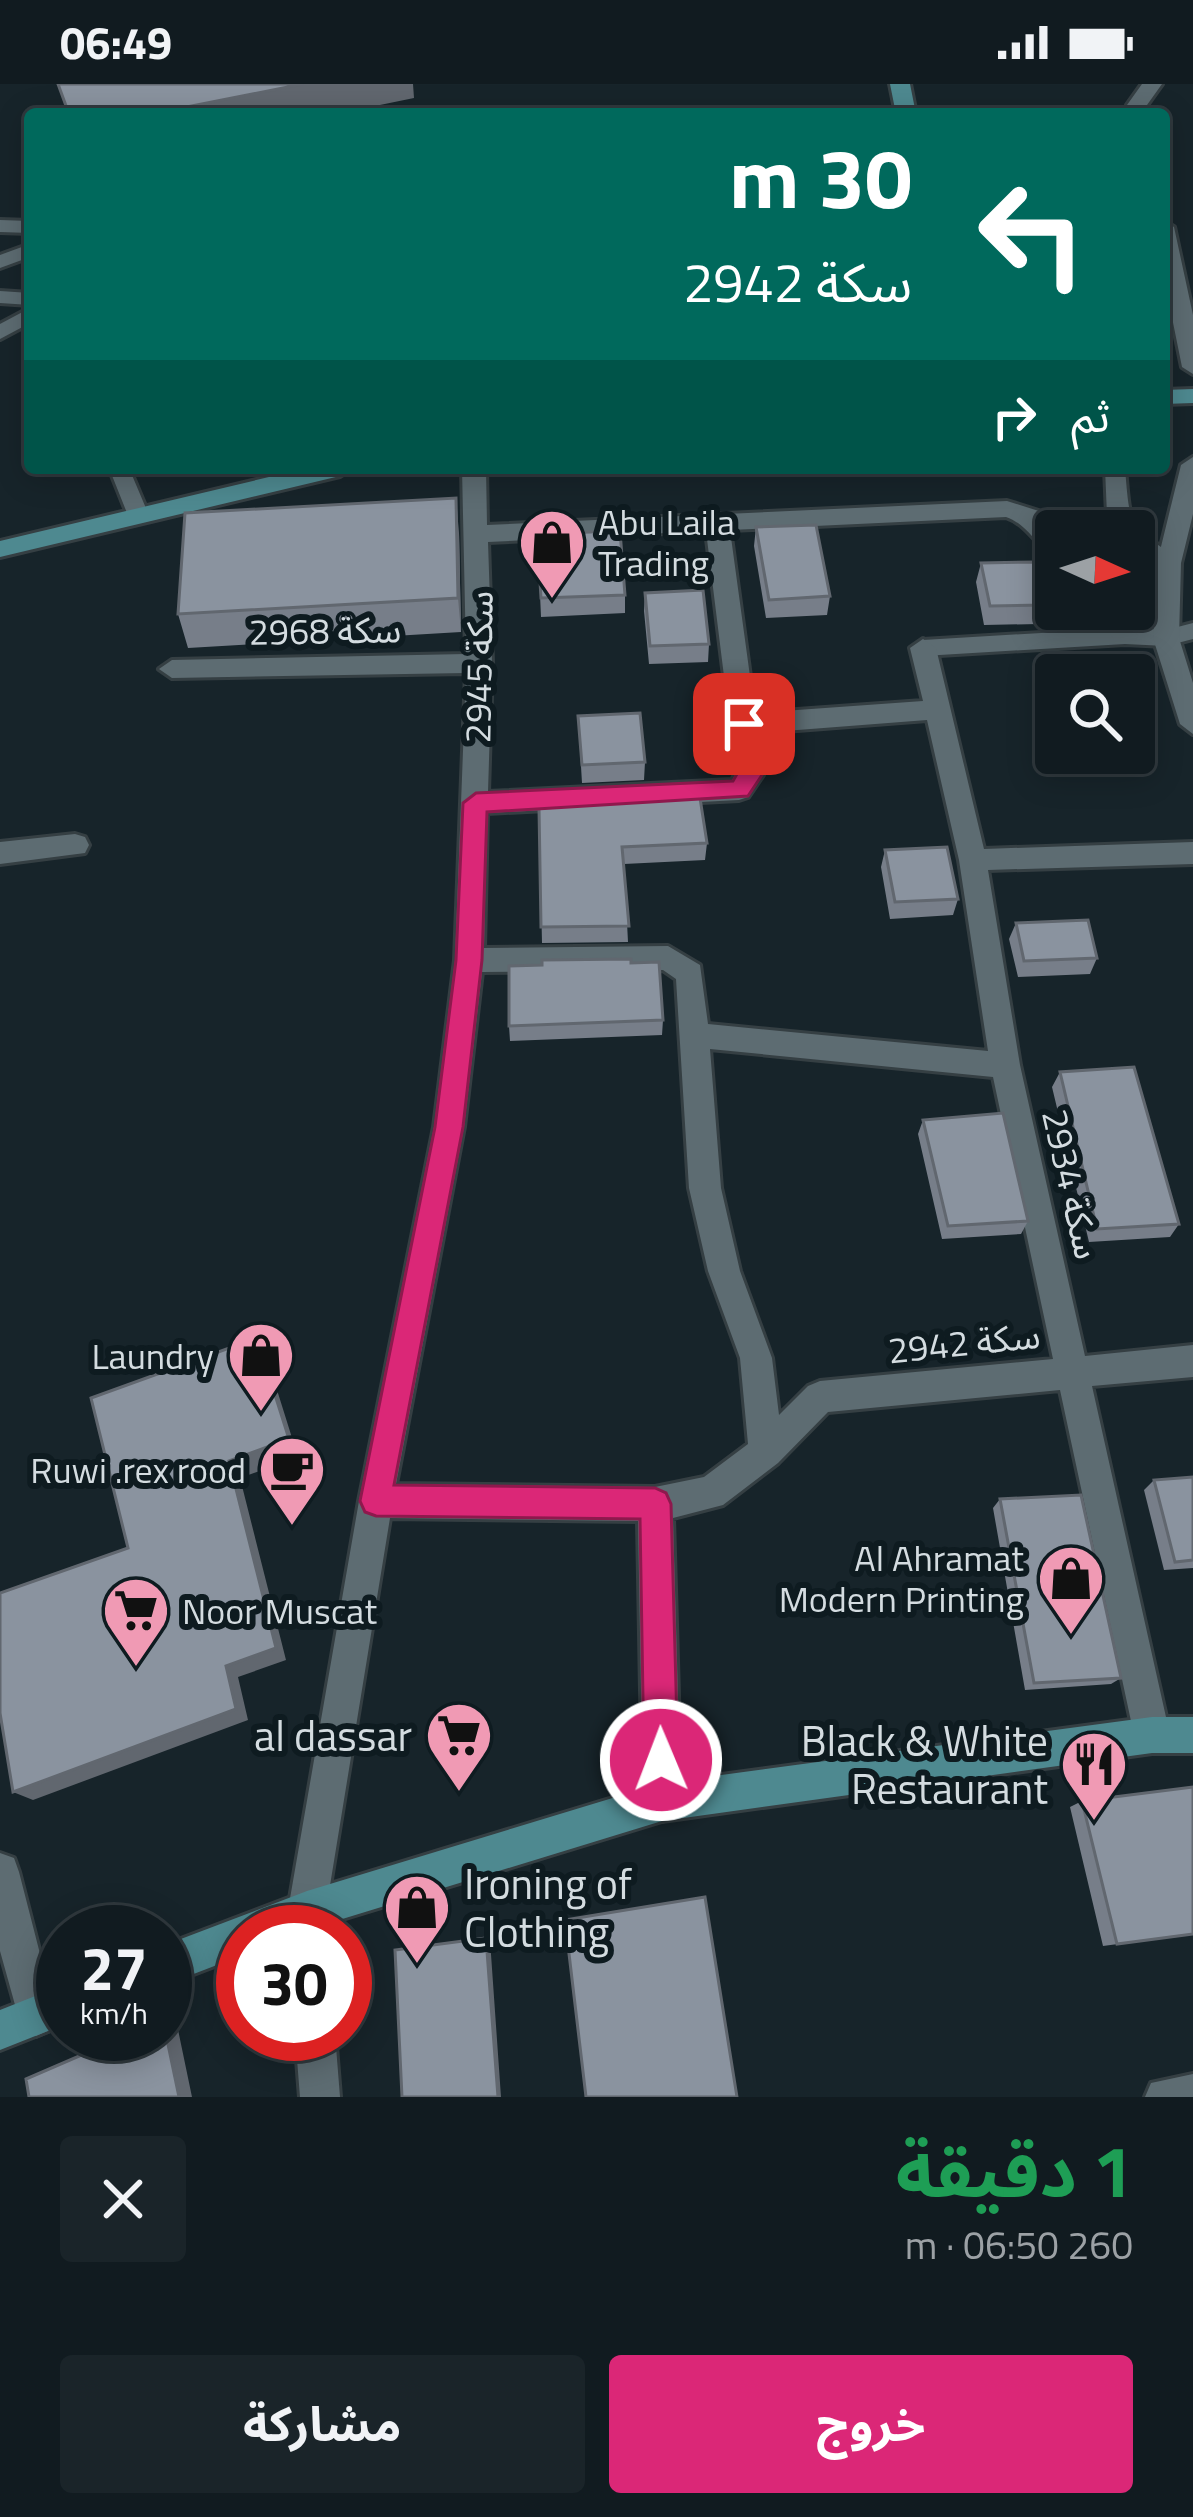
<!DOCTYPE html>
<html lang="ar">
<head>
<meta charset="utf-8">
<style>
	:root { --surface:#111b20; --page:#1a2429; --text:#f1f3f6; --muted:#9ca1a5; --line:#30393e; --accent:#db2777 }
	body { margin:0; font-family:"Titillium Web","Noto Sans Arabic",sans-serif; background:var(--page); color:var(--text); direction:rtl; height:100vh; display:flex; flex-direction:column; font-size:45px; white-space:nowrap }
	* { box-sizing:border-box; margin:0 }
	p { font-size:39px; color:var(--muted) }
	.icon { flex:none; width:66px; height:66px; fill:none; stroke:currentColor; stroke-width:2; stroke-linecap:round; stroke-linejoin:round }
	.map { position:relative; height:2013px; overflow:hidden; direction:ltr }
	.details { display:flex; flex-direction:column; background:var(--surface); flex:1 }
	.details>* { flex:none }
	.hud { position:absolute; left:24px; top:24px; width:1146px; height:366px; border-radius:12px; box-shadow:0 6px 30px #0003,0 0 0 3px var(--line); direction:rtl; background:#00695c; color:#fff; overflow:hidden }
	.needle { width:78px; rotate:93deg }
	.buttons { position:absolute; left:1035px; top:426px; display:grid; gap:24px }
	.buttons a { display:grid; place-items:center; width:120px; height:120px; border-radius:12px; background:var(--surface); box-shadow:0 6px 30px #0003,0 0 0 3px var(--line); font-size:60px }
	.speed { position:absolute; left:36px; top:1821px; display:flex; gap:24px; font-size:60px; font-weight:700; text-align:center }
	.speed>* { display:grid; place-content:center; width:156px; height:156px; border-radius:50%; background:var(--surface); box-shadow:0 6px 30px #0003,0 0 0 3px var(--line); line-height:1 }
	.speed small { font-size:30px; font-weight:400 }
	.speed .limit { border:18px solid #d22; background:#fff; color:#111 }
	.pin { position:absolute; display:grid; place-items:center; width:102px; height:102px; color:#fff; margin:-51px; border-radius:24px; box-shadow:0 6px 18px #0006 }
	.me { position:absolute; width:132px; margin:-66px; rotate:359deg; stroke-linejoin:round; filter:drop-shadow(0 0 9px #0008) }
	.turn { display:flex; align-items:center; gap:42px; height:252px; padding:0 60px; font-size:54px }
	.turn .icon { width:156px; height:156px; stroke-width:2.5 }
	.turn b { display:block; font-size:84px; line-height:102px }
	.then { display:flex; align-items:center; height:114px; padding:0 60px; background:#0003; gap:24px; font-size:45px }
	.round { display:grid; place-items:center; flex:none; width:126px; height:126px; border-radius:12px; background:var(--page) }
	.headline { display:flex; align-items:center; justify-content:space-between; height:204px; padding:0 60px }
	h1 { font-size:72px; font-weight:700; line-height:90px; color:#1e9e55 }
	.primary-button { display:flex; gap:24px; margin-top:auto; padding:24px 60px }
	.primary-button a { flex:1; height:138px; border-radius:12px; background:var(--accent); color:#fff; font-size:48px; font-weight:700; line-height:138px; text-align:center }
	.primary-button a+a { background:var(--page); color:var(--text) }
	.status { display:flex; justify-content:space-between; align-items:center; height:84px; padding:0 60px; background:var(--surface); direction:ltr }
	.status svg { height:33px; fill:currentColor }
	.map>svg:first-child { display:block }
</style>
</head>
<body>
<div class="status"><b>06:49</b><svg viewBox="0 0 49 12"><path d="M0 12V9h3v3zM5 12V6h3v6zM10 12V3h3v9zM15 12V0h3v12zM26 1h20v11H26zM47 4h2v5h-2z"/></svg></div>
<div class="map">
<svg width="1193" height="2013" viewBox="0 0 1193 2013">
	<rect width="100%" height="100%" fill="#17242a"/>
	<g fill="none" stroke-linecap="round" stroke-linejoin="round">
		<defs>
			<path id="lane" d="M0 136 30 137V149L0 148Z
				M30 160V173L0 184V171Z
				M0 207 30 209V221L0 219Z
				M30 224V239L0 255V240Z
				M109 384H129L148 429 145 434H129Z
				M1105 384H1125C1130 444 1128 440 1177 474V484H1161L1134 466V447H1114L1107 431Z
				M1193 539V555L1166 562 1125 560 923 572 912 564 923 556 1125 544 1166 546Z"/>
			<path id="street" d="M1142 0H1162L1147 21 1149 30H1129L1127 21Z
				M1164 137 1174 143 1193 231V290L1182 283 1164 194Z
				M1193 373V430L1181 479 1179 554 1193 599V650L1180 640 1153 554 1157 479 1181 381Z
				M462 384H486L487 441 1007 417 1042 428 1057 447 1056 470C1035 464 1031 442 1006 433L730 446 755 629 923 617 910 564 923 555 936 564 984 765 1193 758V780L988 786 1020 981 1085 1272 1193 1261V1293L1092 1302 1170 1651 1165 1664 1152 1669 1139 1664 1134 1651 1060 1306 828 1328 778 1379 723 1421 673 1434 681 1718 675 1731 662 1737 649 1731 643 1718 638 1437 390 1434 326 1826 329 1848H289L288 1826 359 1417 434 1043 455 876 466 589 172 594 159 585 172 576 466 570ZM706 447 736 689 732 696 488 708 492 579 488 458ZM927 636 959 776 988 967 708 940 700 881 668 862 484 864 487 729 739 716 748 713 763 691 758 649ZM663 886 676 895 689 1104 708 1187 740 1274 748 1360 704 1393 655 1403 396 1400 464 1043 482 888ZM710 965 993 993 1053 1275 820 1297 808 1302 779 1331 772 1274 740 1187 721 1104Z
				M1092 525H1118L1138 552 1134 558H1116Z
				M75 750 85 753 89 761 85 769 0 780V758Z
				M0 1769 14 1774 19 1788 56 1932 50 1946 36 1952 22 1946 0 1867Z
				M295 1950H335L340 2013H300Z
				M1193 1990V2013H1145L1151 1999Z"/>
			<path id="secondary" d="M890 0H910L916 30H896Z
				M1193 305V319L1164 320V306Z
				M307 384H352L340 392 0 473V457Z
				M1152 1633H1193V1669H1152L662 1737 300 1848H243V1871L165 1901V1861L307 1807 662 1699Z
				M63 1901V1941L0 1966V1926Z"/>
		</defs>
		<use href="#lane" stroke="#353f43" stroke-width="6"/>
		<use href="#street" stroke="#353f43" stroke-width="6"/>
		<use href="#secondary" stroke="#353f43" stroke-width="6"/>
		<use href="#lane" fill="#5d6c72" fill-rule="evenodd"/>
		<use href="#street" fill="#5d6c72" fill-rule="evenodd"/>
		<use href="#secondary" fill="#4e8990" fill-rule="evenodd"/>
	</g>
	<path fill="#777e89" d="M756 443 830 512 827 531 766 534 754 462Z
		M459 449 461 548 188 564 178 530Z
		M538 465 625 511V529L541 533Z
		M981 479 1044 521 1038 540 984 541 976 498Z
		M645 509 709 560 708 578 649 580 644 527Z
		M578 632 645 678 644 696 582 699Z
		M649 717 707 759 705 776 624 780 628 858 542 859 539 724Z
		M885 766 958 815 953 831 890 835 881 783Z
		M1016 839 1097 874 1090 890 1018 893 1009 855Z
		M631 879 663 936 662 951 510 957 509 942Z
		M1060 988 1179 1140 1170 1153 1089 1158 1052 1003Z
		M923 1036 1028 1137 1021 1150 942 1155 918 1050Z
		M1193 1393V1484L1164 1486 1144 1406 1154 1396Z
		M1000 1415 1121 1594 1111 1600 1025 1606 993 1424Z
		M1082 1717 1193 1850 1103 1862 1070 1723Z"/>
	<path fill="#61676f" d="M303 0H413L414 14 336 30H188L187 23Z
		M456 414 459 449 461 548 458 514Z
		M257 1254 267 1274 298 1373 240 1394 286 1576 238 1593 248 1636 33 1716 13 1708 229 1377Z
		M486 1854 490 1856 501 2013H498Z
		M165 1936H176L192 2013H179L165 1946Z"/>
	<path fill="#8a939f" stroke="#61676f" stroke-width="3" d="M58 0H303L187 23 189 30H69Z
		M456 414 458 514 178 530 185 429Z
		M816 441 830 512 769 516 756 443Z
		M620 447 625 511 541 514 538 465 561 449Z
		M1035 478 1044 521 990 522 981 479Z
		M703 506 709 560 650 562 645 509Z
		M640 629 645 678 582 681 578 632Z
		M648 708 649 717 700 714 707 759 622 763 629 842 541 843 539 724 585 721 584 711Z
		M947 763 958 815 895 818 885 766Z
		M1088 836 1097 874 1024 877 1016 839Z
		M631 875V879L659 878 663 936 509 942V882L542 881V876Z
		M1134 983 1179 1140 1097 1145 1060 988Z
		M1003 1029 1028 1137 948 1142 923 1036Z
		M257 1254 289 1355 229 1377 276 1564 226 1582 236 1625 13 1708 0 1629V1509L128 1464 91 1314Z
		M1193 1393V1476L1175 1478 1154 1396Z
		M1081 1411 1121 1594 1034 1599 1000 1415Z
		M1193 1703V1850L1117 1860 1082 1717Z
		M705 1813 737 2013H586L565 1836Z
		M486 1854 498 2013H402L395 1866Z
		M165 1946 179 2013H29L26 1995 130 1950H165Z"/>
	<path fill="#db2777" stroke="#8e194d" stroke-width="3" d="M744 632 756 640 762 691 748 712 487 728 482 876 463 1043 394 1401 655 1404 666 1409 671 1420 678 1676 673 1688 661 1693 649 1688 644 1676 640 1435 376 1432 365 1428 360 1417 435 1043 456 876 463 719 476 709 733 697 737 690 732 640Z"/>
	<defs>
		<symbol id="shop-pin" viewBox="-11 -11 22 30"><path d="M0 17L-7.5 6A9.5 9.5 0 1 1 7.5 6Z" fill="#f09ab4" stroke="#0e1b20"/><path d="M-5-2.5h2.3a2.7 3.5 0 0 1 5.4 0H5L5.5 6h-11ZM-1.5-2.5h3a1.5 2.3 0 0 0-3 0Z" fill="#111"/></symbol>
		<symbol id="cafe-pin" viewBox="-11 -11 22 30"><path d="M0 17L-7.5 6A9.5 9.5 0 1 1 7.5 6Z" fill="#f09ab4" stroke="#0e1b20"/><path d="M-5.5-4.5H6V0H3Q3 3.5 0 3.5H-2.5Q-5.5 3.5-5.5 0ZM3-3.2v2h1.7v-2ZM-6 4.5H4V6H-6Z" fill="#111"/></symbol>
		<symbol id="supermarket-pin" viewBox="-11 -11 22 30"><path d="M0 17L-7.5 6A9.5 9.5 0 1 1 7.5 6Z" fill="#f09ab4" stroke="#0e1b20"/><path d="M-6-5.5h2.5l.6 2H6L4.5 2H-2.5L-4.4-4H-6ZM-1.5 3.2a1.3 1.3 0 1 0 .1 0ZM3 3.2a1.3 1.3 0 1 0 .1 0Z" fill="#111"/></symbol>
		<symbol id="restaurant-pin" viewBox="-11 -11 22 30"><path d="M0 17L-7.5 6A9.5 9.5 0 1 1 7.5 6Z" fill="#f09ab4" stroke="#0e1b20"/><path d="M-5-6h1v4h1v-4h1v4h1v-4h1v5L-1.5 .5V6h-2V.5L-5-1ZM5-6V6H3V1.5H1.5Q1.5-4 5-6Z" fill="#111"/></symbol>
	</defs>
	<g fill-rule="evenodd">
		<use href="#shop-pin" x="514" y="420" width="76" height="104"/>
		<use href="#shop-pin" x="223" y="1233" width="76" height="104"/>
		<use href="#cafe-pin" x="254" y="1347" width="76" height="104"/>
		<use href="#shop-pin" x="1033" y="1456" width="76" height="104"/>
		<use href="#supermarket-pin" x="98" y="1488" width="76" height="104"/>
		<use href="#supermarket-pin" x="421" y="1613" width="76" height="104"/>
		<use href="#restaurant-pin" x="1056" y="1642" width="76" height="104"/>
		<use href="#shop-pin" x="379" y="1785" width="76" height="104"/>
	</g>
	<g text-anchor="middle" dominant-baseline="central" stroke-width="12" stroke-linejoin="round" paint-order="stroke">
		<g font-size="36" fill="#d4dce0" stroke="#0e1b20" text-anchor="end">
			<text x="598" y="437" text-anchor="start">Abu Laila<tspan x="598" dy="41">Trading</tspan></text>
			<text x="214" y="1271">Laundry</text>
			<text x="246" y="1385">Ruwi .rex rood</text>
			<text x="1024" y="1473">Al Ahramat<tspan x="1024" dy="41">Modern Printing</tspan></text>
			<text x="182" y="1526" text-anchor="start">Noor Muscat</text>
		</g>
		<g font-size="36" fill="#d4dce0" stroke="#0e1b20">
			<text transform="translate(325 546) rotate(-1)">سكة 2968</text>
			<text transform="translate(478 583) rotate(-89)">سكة 2945</text>
			<text transform="translate(1072 1100) rotate(77)">سكة 2934</text>
			<text transform="translate(964 1258) rotate(-6)">سكة 2942</text>
		</g>
		<g font-size="42" fill="#d4dce0" stroke="#0e1b20" text-anchor="end">
			<text x="412" y="1651">al dassar</text>
			<text x="1048" y="1656">Black &amp; White<tspan x="1048" dy="48">Restaurant</tspan></text>
			<text x="464" y="1799" text-anchor="start">Ironing of<tspan x="464" dy="48">Clothing</tspan></text>
		</g>
	</g>
</svg>
<div class="buttons">
<a><svg class="needle" viewBox="-14 -14 28 28"><path d="M0-13l5 13h-10z" fill="#e53935"/><path d="M0 13l5-13h-10z" fill="#9ca1a5"/></svg></a>
<a><svg class="icon" aria-label="search" viewBox="0 0 24 24"><circle cx="10" cy="10" r="6"/><path d="M15 15l6 6"/></svg></a>
</div>
<div class="speed"><div>27<small>km/h</small></div><div class="limit">30</div></div>
<div class="pin" style="left:744px;top:640px;background:#d93025"><svg class="icon" aria-label="arrive" viewBox="0 0 24 24"><path d="M6 21V4h12l-3 4 3 4H6"/></svg></div>
<svg class="me" style="left:661px;top:1676px" viewBox="-20 -20 40 40"><circle r="17" fill="#db2777" stroke="#fff" stroke-width="3"/><path d="M0-11L8 9 0 5-8 9z" fill="#fff"/></svg>
<div class="hud">
<div class="turn"><svg class="icon" aria-label="left" viewBox="0 0 24 24"><path d="M17 20v-9H6M10 6l-5 5 5 5"/></svg><div><b>30 m</b>سكة 2942</div></div>
<div class="then">ثم<svg class="icon" aria-label="right" viewBox="0 0 24 24"><path d="M7 20v-9h11M14 6l5 5-5 5"/></svg></div>
</div>
</div>
<section class="details">
<div class="headline"><div><h1>1 دقيقة</h1><p>260 m · 06:50</p></div><a class="round"><svg class="icon" aria-label="close" viewBox="0 0 24 24"><path d="M6 6l12 12M18 6L6 18"/></svg></a></div>
<div class="primary-button"><a>خروج</a><a>مشاركة</a></div>
</section>
</body>
</html>
